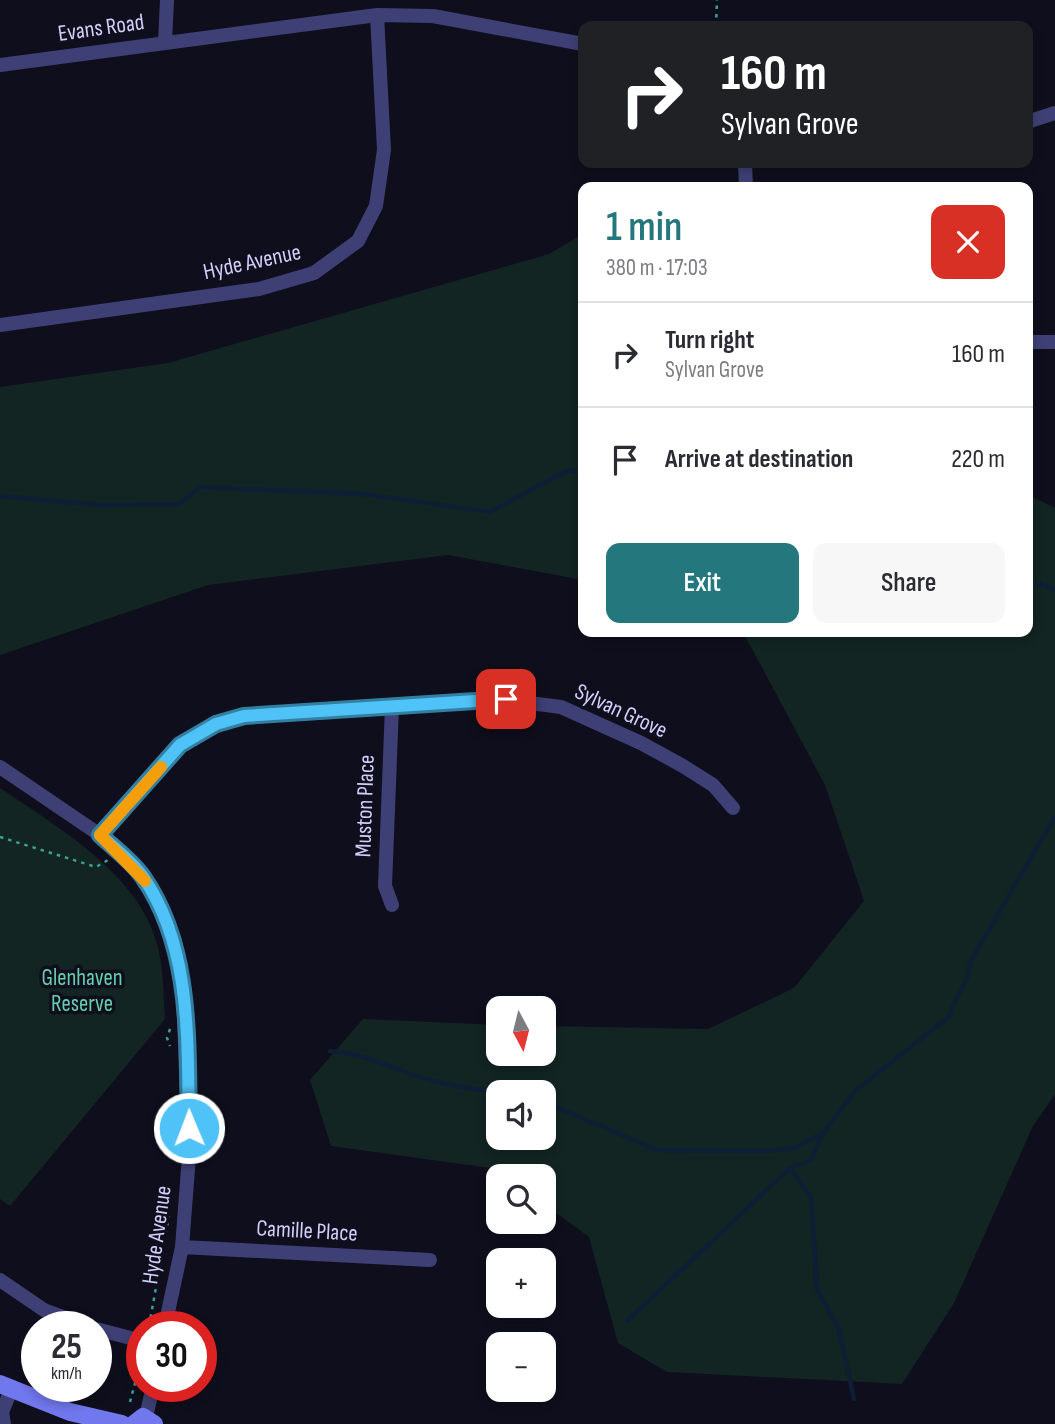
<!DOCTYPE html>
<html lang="en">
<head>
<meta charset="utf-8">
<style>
	:root { --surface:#fff; --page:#f7f7f7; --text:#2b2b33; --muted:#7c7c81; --line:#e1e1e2; --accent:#24777d }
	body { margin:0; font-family:"Sofia Sans Condensed",sans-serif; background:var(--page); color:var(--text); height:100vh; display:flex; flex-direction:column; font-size:26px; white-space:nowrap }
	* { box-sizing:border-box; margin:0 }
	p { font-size:23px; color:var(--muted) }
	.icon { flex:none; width:38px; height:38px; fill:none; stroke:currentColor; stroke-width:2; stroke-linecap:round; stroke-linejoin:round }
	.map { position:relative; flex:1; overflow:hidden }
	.panel { position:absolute; left:578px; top:182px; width:455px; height:455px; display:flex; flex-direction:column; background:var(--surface); border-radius:14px; box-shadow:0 4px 10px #0003 }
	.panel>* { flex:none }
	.banner { position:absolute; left:578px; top:21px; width:455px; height:147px; border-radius:14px; box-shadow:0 4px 10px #0003; background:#202124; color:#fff; overflow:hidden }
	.needle { width:46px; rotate:173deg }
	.fabs { position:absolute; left:486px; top:996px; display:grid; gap:14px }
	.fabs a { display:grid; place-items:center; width:70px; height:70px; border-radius:14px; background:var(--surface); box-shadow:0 4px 10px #0003; font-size:35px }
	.speed { position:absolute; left:21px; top:1311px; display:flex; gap:14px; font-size:35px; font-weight:700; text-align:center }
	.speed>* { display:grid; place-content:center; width:91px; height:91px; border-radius:50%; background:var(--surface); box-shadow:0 4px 10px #0003; line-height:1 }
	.speed small { font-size:18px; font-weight:400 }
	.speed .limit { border:10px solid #d22; background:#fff; color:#111 }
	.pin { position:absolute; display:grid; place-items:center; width:60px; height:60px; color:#fff; margin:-30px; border-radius:14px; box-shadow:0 4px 10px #0006 }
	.me { position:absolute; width:77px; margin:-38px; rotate:359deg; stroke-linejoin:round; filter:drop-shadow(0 0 5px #0008) }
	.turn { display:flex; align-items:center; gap:24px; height:147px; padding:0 28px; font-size:32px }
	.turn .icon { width:91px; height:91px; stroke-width:2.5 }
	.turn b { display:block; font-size:49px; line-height:60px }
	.round { display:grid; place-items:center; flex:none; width:74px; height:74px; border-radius:14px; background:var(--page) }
	.summary { display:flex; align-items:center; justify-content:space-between; height:119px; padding:0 28px }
	h1 { font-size:42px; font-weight:600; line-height:52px; color:var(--accent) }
	.action { display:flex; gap:14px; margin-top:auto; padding:14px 28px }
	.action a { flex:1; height:80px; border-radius:14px; background:var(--accent); color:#fff; font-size:28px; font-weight:600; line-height:80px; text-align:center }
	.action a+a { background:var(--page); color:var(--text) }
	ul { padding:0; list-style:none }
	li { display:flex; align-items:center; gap:21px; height:105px; padding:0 28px; border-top:2px solid var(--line) }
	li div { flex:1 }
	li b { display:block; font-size:26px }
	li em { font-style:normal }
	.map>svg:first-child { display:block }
</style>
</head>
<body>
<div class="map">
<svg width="1055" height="1424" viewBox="0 0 1055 1424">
	<rect width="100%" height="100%" fill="#0f0e1c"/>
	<path fill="#122523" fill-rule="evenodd" d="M583 234V580L448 555 208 585 0 655V387L168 363 549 254Z
		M1027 494 1055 508V1094L1033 1126 954 1303 902 1384 667 1372 618 1343 589 1237 544 1204V1176H507L497 1169 331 1146 310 1080 363 1019 499 1025V1054H544V1026L708 1029 794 988 864 901 825 785 743 632H1027ZM499 1092H544V1138H499Z
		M0 788C56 826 139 874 157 944 164 967 163 994 165 1019L10 1206 0 1199Z"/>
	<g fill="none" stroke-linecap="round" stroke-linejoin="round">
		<path stroke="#0e1f35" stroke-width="4.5" d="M0 496 100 505 179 504 200 487 363 494 490 512 568 470 583 473
			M1027 579 1055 590
			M330 1051C370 1054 397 1072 434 1081 455 1087 477 1089 499 1093
			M544 1102 657 1150 767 1151 794 1148 823 1133
			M790 1168 811 1197 817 1289 839 1329 854 1399
			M627 1321 790 1168 811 1160 823 1133 855 1091 950 1016C953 997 971 981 970 962L1055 817"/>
		<path stroke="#3ba093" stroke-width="2.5" stroke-dasharray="3.5 5" stroke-linecap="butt" d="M716 26 717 0
			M0 837 96 867 108 860
			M170 1029 167 1038 170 1046
			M149 1326 169 1216
			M130 1402 142 1357"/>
		<path stroke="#3e4075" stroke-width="14" d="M165 42 167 0
			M0 65 377 15 433 16 583 44
			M1027 122 1055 113
			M745 163 746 187
			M0 325 259 289 314 273 358 241 376 206 384 150 377 15
			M1027 342H1055
			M0 767 100 835 141 874 161 906 175 941 183 992 189 1156 182 1247 165 1326
			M100 835 180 745 216 724 244 716 506 700 561 707 641 743 683 766 713 785 733 808
			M392 905 385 886 392 706
			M182 1247 430 1260
			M0 1280 44 1310 88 1326
			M96 1329 142 1341
			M146 1417 153 1386
			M4 1424 2 1412 11 1390"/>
		<path stroke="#7177ed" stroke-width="18" d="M0 1384 70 1412 122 1424
			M134 1424 143 1417 154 1424"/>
	</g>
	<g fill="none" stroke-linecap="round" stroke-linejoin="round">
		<defs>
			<path id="route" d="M189 1128C187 1044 193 949 143 877 132 861 114 848 100 835L180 745 216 724 244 716 506 699"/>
		</defs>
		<use href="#route" stroke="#337fa1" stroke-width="18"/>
		<use href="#route" stroke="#4fc3f7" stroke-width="12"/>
		<path stroke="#f59e0b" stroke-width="12" d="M145 881 100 835 161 767"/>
	</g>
	<g text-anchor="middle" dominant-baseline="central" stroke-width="7" stroke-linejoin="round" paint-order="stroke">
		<g font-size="23" fill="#d0cff9" stroke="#0f0e1c">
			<text transform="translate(101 28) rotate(-8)">Evans Road</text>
			<text transform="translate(252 262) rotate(-12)">Hyde Avenue</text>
			<text transform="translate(621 711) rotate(25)">Sylvan Grove</text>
			<text transform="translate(365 806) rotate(-88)">Muston Place</text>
			<text transform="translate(307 1231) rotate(3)">Camille Place</text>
			<text transform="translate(157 1235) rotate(-82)">Hyde Avenue</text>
		</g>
		<g font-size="23" fill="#65cfad" stroke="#0f0e1c">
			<text x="82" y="978">Glenhaven<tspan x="82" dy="26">Reserve</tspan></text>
		</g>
	</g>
</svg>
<div class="fabs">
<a><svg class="needle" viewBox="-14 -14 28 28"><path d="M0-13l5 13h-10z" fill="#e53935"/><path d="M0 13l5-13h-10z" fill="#7c7c81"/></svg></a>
<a><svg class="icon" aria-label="sound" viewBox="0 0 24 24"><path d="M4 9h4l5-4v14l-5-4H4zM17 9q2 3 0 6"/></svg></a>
<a><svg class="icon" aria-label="search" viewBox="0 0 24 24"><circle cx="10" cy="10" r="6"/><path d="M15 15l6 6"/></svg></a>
<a>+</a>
<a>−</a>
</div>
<div class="speed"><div>25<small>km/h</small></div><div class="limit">30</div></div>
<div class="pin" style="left:506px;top:699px;background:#d93025"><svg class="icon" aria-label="arrive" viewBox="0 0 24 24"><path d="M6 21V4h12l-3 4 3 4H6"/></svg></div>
<svg class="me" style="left:189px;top:1128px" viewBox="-20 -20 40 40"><circle r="17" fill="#4fc3f7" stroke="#fff" stroke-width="3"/><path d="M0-11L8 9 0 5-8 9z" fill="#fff"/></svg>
<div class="banner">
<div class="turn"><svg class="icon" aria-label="right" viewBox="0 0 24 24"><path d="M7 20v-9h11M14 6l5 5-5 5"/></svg><div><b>160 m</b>Sylvan Grove</div></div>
</div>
<section class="panel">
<div class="summary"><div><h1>1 min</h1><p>380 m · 17:03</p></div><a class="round" style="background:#d93025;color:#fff"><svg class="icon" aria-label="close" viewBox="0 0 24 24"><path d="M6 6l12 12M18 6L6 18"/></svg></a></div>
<ul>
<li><svg class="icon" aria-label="right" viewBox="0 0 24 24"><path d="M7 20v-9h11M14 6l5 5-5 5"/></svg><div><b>Turn right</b><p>Sylvan Grove</p></div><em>160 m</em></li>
<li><svg class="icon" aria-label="arrive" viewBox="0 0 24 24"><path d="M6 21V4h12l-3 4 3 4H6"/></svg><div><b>Arrive at destination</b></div><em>220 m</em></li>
</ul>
<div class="action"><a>Exit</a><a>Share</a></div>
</section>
</div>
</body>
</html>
